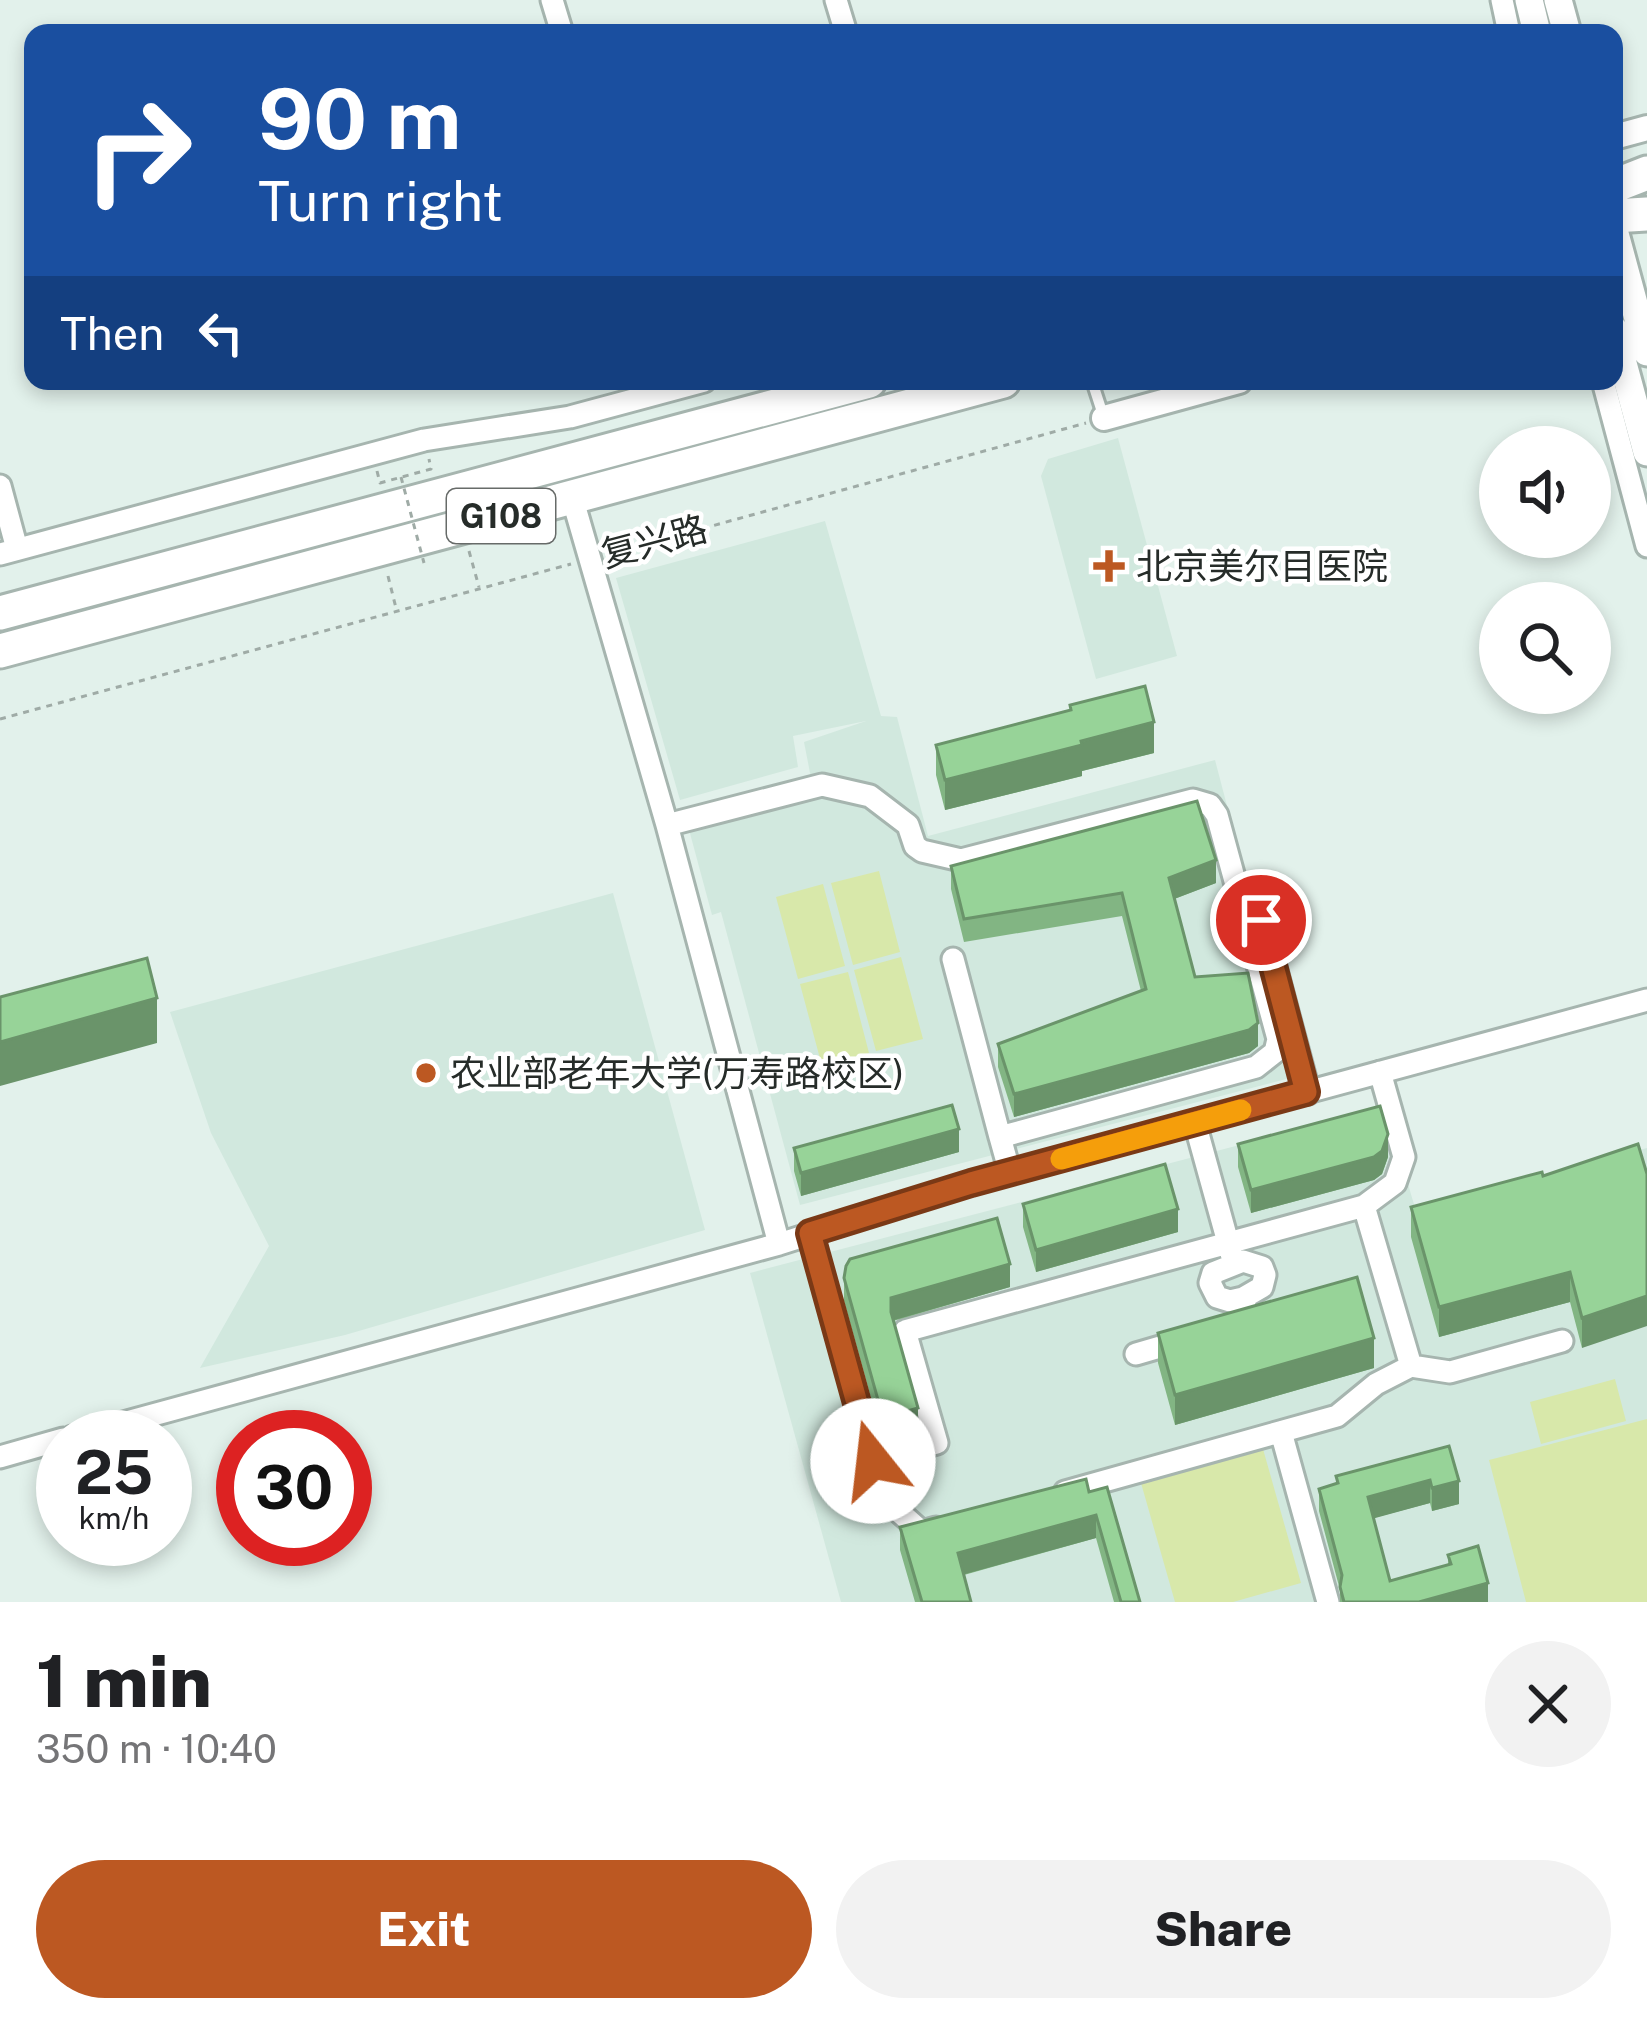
<!DOCTYPE html>
<html lang="en">
<head>
<meta charset="utf-8">
<style>
	:root { --surface:#fff; --page:#f2f2f2; --text:#202124; --muted:#757577; --accent:#bc5822 }
	body { margin:0; font-family:"Public Sans","Noto Sans SC",sans-serif; background:var(--page); color:var(--text); height:100vh; display:flex; flex-direction:column; font-size:45px; white-space:nowrap }
	* { box-sizing:border-box; margin:0 }
	p { font-size:39px; color:var(--muted) }
	.icon { flex:none; width:66px; height:66px; fill:none; stroke:currentColor; stroke-width:2; stroke-linecap:round; stroke-linejoin:round }
	.map { position:relative; height:1602px; overflow:hidden }
	.side { display:flex; flex-direction:column; background:var(--surface); flex:1 }
	.side>* { flex:none }
	.hud { position:absolute; left:24px; top:24px; width:1599px; height:366px; border-radius:24px; box-shadow:0 6px 18px #0003; background:#1a4fa0; color:#fff; overflow:hidden }
	.buttons { position:absolute; left:1479px; top:426px; display:grid; gap:24px }
	.buttons a { display:grid; place-items:center; width:132px; height:132px; border-radius:50%; background:var(--surface); box-shadow:0 6px 18px #0003; font-size:60px }
	.speed { position:absolute; left:36px; top:1410px; display:flex; gap:24px; font-size:60px; font-weight:700; text-align:center }
	.speed>* { display:grid; place-content:center; width:156px; height:156px; border-radius:50%; background:var(--surface); box-shadow:0 6px 18px #0003; line-height:1 }
	.speed small { font-size:30px; font-weight:400 }
	.speed .limit { border:18px solid #d22; background:#fff; color:#111 }
	.pin { position:absolute; display:grid; place-items:center; width:102px; height:102px; color:#fff; margin:-51px; border:6px solid #fff; border-radius:50%; box-shadow:0 3px 12px #0007 }
	.me { position:absolute; width:132px; margin:-66px; rotate:344deg; stroke-linejoin:round; filter:drop-shadow(0 0 9px #0008) }
	.turn { display:flex; align-items:center; gap:42px; height:252px; padding:0 36px; font-size:54px }
	.turn .icon { width:156px; height:156px; stroke-width:2.5 }
	.turn b { display:block; font-size:84px; line-height:102px }
	.then { display:flex; align-items:center; height:114px; padding:0 36px; background:#0003; gap:24px; font-size:45px }
	.round { display:grid; place-items:center; flex:none; width:126px; height:126px; border-radius:63px; background:var(--page) }
	.overview { display:flex; align-items:center; justify-content:space-between; height:204px; padding:0 36px }
	h1 { font-size:72px; font-weight:800; line-height:90px }
	.button { display:flex; gap:24px; margin-top:auto; padding:24px 36px }
	.button a { flex:1; height:138px; border-radius:72px; background:var(--accent); color:#fff; font-size:48px; font-weight:800; line-height:138px; text-align:center }
	.button a+a { background:var(--page); color:var(--text) }
	.map>svg:first-child { display:block }
</style>
</head>
<body>
<div class="map">
<svg width="1647" height="1602" viewBox="0 0 1647 1602">
	<rect width="100%" height="100%" fill="#e2f1eb"/>
	<path fill="#d1e8de" d="M1118 438 1177 656 1096 679 1041 476 1048 459Z
		M825 521 881 716 897 717 928 836 1215 760 1298 1076 800 1205 721 912 712 915 684 811 811 778 804 742 866 721 793 736 798 767 680 800 616 578Z
		M613 893 705 1230 345 1335 200 1368 269 1246 211 1133 170 1012Z
		M1385 1107 1416 1211 1647 1148V1602H841L750 1273Z"/>
	<path fill="#d8e8aa" d="M879 871 900 952 853 965 831 883Z
		M823 884 845 966 798 979 776 897Z
		M901 957 923 1039 876 1051 854 970Z
		M848 972 869 1053 822 1066 800 984Z
		M1615 1379 1626 1421 1541 1444 1530 1402Z
		M1647 1419V1602H1526L1489 1460Z
		M1261 1442 1301 1583 1233 1602H1175L1139 1476Z"/>
	<g fill="none" stroke-linecap="round" stroke-linejoin="round">
		<defs>
			<path id="service" d="M1092 381 1104 418"/>
			<path id="minor" d="M552 0 562 33
				M836 0 846 33
				M1502 0 1509 33
				M1603 381 1647 546
				M0 486 17 549
				M572 497 667 825 779 1244
				M0 554 424 440 570 417 704 381
				M667 825 822 785 870 796 908 825 915 846 922 851 961 860 1193 800 1210 805 1217 815 1278 1039 1275 1052 1256 1067 1000 1137 1010 1173
				M953 959 1000 1137
				M1195 1123 1232 1257
				M1364 1206 1395 1183 1404 1157 1380 1072
				M810 1233 873 1461
				M1243 1298 1230 1301 1217 1297 1210 1283 1213 1273 1243 1261 1262 1267 1265 1275 1262 1287 1243 1298 1249 1322
				M1136 1354 1184 1340
				M1281 1432 1328 1602
				M72 1437 779 1244 971 1183 1647 1000
				M0 1457 63 1439
				M1065 1492 1337 1416 1376 1384 1411 1366 1450 1372 1562 1341
				M936 1528 922 1532 887 1501 873 1461 937 1443 905 1331 1364 1206 1411 1366"/>
			<path id="tertiary" d="M1614 137 1647 128
				M1104 418 1239 381
				M1261 920 1307 1092"/>
			<path id="secondary" d="M1529 0 1537 33
				M1558 0 1567 33
				M1614 230 1647 352
				M1614 330 1647 452"/>
			<path id="trunk" d="M1614 186 1647 173
				M1614 216 1647 214
				M0 613 869 381
				M0 651 1003 381"/>
		</defs>
		<use href="#service" stroke="#a6b5af" stroke-width="16"/>
		<use href="#minor" stroke="#a6b5af" stroke-width="27"/>
		<use href="#tertiary" stroke="#a6b5af" stroke-width="30"/>
		<use href="#secondary" stroke="#a6b5af" stroke-width="33"/>
		<use href="#trunk" stroke="#a6b5af" stroke-width="39"/>
		<path stroke="#9faba6" stroke-width="3" stroke-dasharray="6 6" stroke-linecap="butt" d="M377 471 380 483 431 469 429 459
			M469 551 479 587
			M610 554 1086 423
			M388 576 396 608
			M0 719 571 564"/>
		<use href="#service" stroke="#fff" stroke-width="10"/>
		<use href="#minor" stroke="#fff" stroke-width="21"/>
		<use href="#tertiary" stroke="#fff" stroke-width="24"/>
		<use href="#secondary" stroke="#fff" stroke-width="27"/>
		<use href="#trunk" stroke="#fff" stroke-width="33"/>
		<path stroke="#9faba6" stroke-width="3" stroke-dasharray="6 6" stroke-linecap="butt" d="M401 477 424 563"/>
	</g>
	<path fill="#82b583" d="M1070 705 1154 753 1082 771V776L945 810 936 775V745L1070 711Z
		M951 866 1216 883 1174 899 1195 977 1258 1046 1249 1053 1014 1117 998 1067V1044L1141 991 1122 916 964 942 951 889Z
		M1238 1144 1388 1157 1382 1174 1374 1180 1251 1213 1238 1167Z
		M1638 1144 1582 1348 1570 1302 1439 1337 1411 1237V1207L1543 1176Z
		M794 1148 959 1152 801 1196 794 1171Z
		M1023 1204 1178 1232 1036 1272 1023 1227Z
		M844 1278 1010 1287 893 1321 918 1431 883 1441 844 1301Z
		M1158 1333 1374 1368 1175 1425 1158 1363Z
		M1449 1446 1459 1504 1432 1511 1430 1503 1373 1518 1390 1581 1448 1565V1555L1488 1602H1340V1590L1319 1511V1489L1336 1484V1476Z
		M1089 1492 1140 1602H1114L1096 1538 964 1575 971 1602H915L900 1550V1527Z"/>
	<path fill="#6a946a" d="M1154 722V753L1082 771V776L945 810V780Z
		M1216 860V883L1169 901V878Z
		M157 998V1043L0 1086V1042Z
		M1258 1023V1046L1249 1053 1014 1117V1094Z
		M959 1129V1152L801 1196V1173Z
		M1388 1134V1157L1382 1174 1374 1180 1251 1213V1190Z
		M1178 1209V1232L1036 1272V1250Z
		M1010 1264V1287L891 1321V1298Z
		M1570 1272V1302L1439 1337V1307Z
		M1647 1296V1326L1582 1348V1318Z
		M1374 1338V1368L1175 1425V1395Z
		M918 1408V1431L883 1441V1418Z
		M1430 1480V1503L1368 1520V1497Z
		M1459 1481V1504L1432 1511V1488Z
		M1096 1515V1538L958 1576V1553Z
		M1488 1583V1602H1419Z"/>
	<path fill="#97d398" stroke="#6a946a" stroke-width="3" d="M1145 686 1154 722 1081 741 1082 745 945 780 936 745 1071 710 1070 705Z
		M1197 801 1216 860 1169 878 1195 977 1248 973 1258 1023 1249 1030 1014 1094 998 1044 1146 989 1122 893 964 919 951 866Z
		M147 958 157 998 0 1042V997Z
		M952 1105 959 1129 801 1173 794 1148Z
		M1380 1106 1388 1134 1382 1151 1374 1157 1251 1190 1238 1144Z
		M1638 1144 1647 1174V1296L1582 1318 1570 1272 1439 1307 1411 1207 1542 1172 1543 1176Z
		M1165 1164 1178 1209 1036 1250 1023 1204Z
		M997 1218 1010 1264 891 1298V1312L918 1408 883 1418 844 1278 846 1266 850 1259Z
		M1357 1277 1374 1338 1175 1395 1158 1333Z
		M1449 1446 1459 1481 1432 1488 1430 1480 1368 1497 1390 1581 1451 1564 1448 1555 1478 1546 1488 1583 1419 1602H1344L1340 1587 1342 1575 1319 1489 1338 1483 1336 1476Z
		M1086 1479 1089 1492 1107 1487 1140 1602H1121L1096 1515 958 1553 971 1602H922L900 1527Z"/>
	<g fill="none" stroke-linecap="round" stroke-linejoin="round">
		<defs>
			<path id="route" d="M873 1461 810 1233 971 1183 1306 1092 1261 920"/>
		</defs>
		<use href="#route" stroke="#7a3916" stroke-width="30"/>
		<use href="#route" stroke="#bc5822" stroke-width="21"/>
		<path stroke="#f59e0b" stroke-width="21" d="M1061 1159 1241 1110"/>
	</g>
	<g fill="#bc5822" stroke="#fff" stroke-width="4.5">
		<path d="M1103 548h12v12h12v12h-12v12h-12v-12h-12v-12h12z"/>
		<circle cx="426" cy="1073" r="12"/>
	</g>
	<g text-anchor="middle" dominant-baseline="central" stroke-width="9" stroke-linejoin="round" paint-order="stroke">
		<rect fill="#fff" stroke="#676b69" stroke-width="3" x="447" y="489" width="108" height="54" rx="9"/>
		<g font-size="33" font-weight="bold" fill="#262c29">
			<text x="501" y="516">G108</text>
		</g>
		<g font-size="36" fill="#262c29" stroke="#fff">
			<text transform="translate(654 541) rotate(-15)">复兴路</text>
		</g>
		<g font-size="36" fill="#262c29" stroke="#fff" text-anchor="start">
			<text x="1136" y="566">北京美尔目医院</text>
			<text x="450" y="1073">农业部老年大学(万寿路校区)</text>
		</g>
	</g>
</svg>
<div class="buttons">
<a><svg class="icon" aria-label="sound" viewBox="0 0 24 24"><path d="M4 9h4l5-4v14l-5-4H4zM17 9q2 3 0 6"/></svg></a>
<a><svg class="icon" aria-label="search" viewBox="0 0 24 24"><circle cx="10" cy="10" r="6"/><path d="M15 15l6 6"/></svg></a>
</div>
<div class="speed"><div>25<small>km/h</small></div><div class="limit">30</div></div>
<div class="pin" style="left:1261px;top:920px;background:#d93025"><svg class="icon" aria-label="arrive" viewBox="0 0 24 24"><path d="M6 21V4h12l-3 4 3 4H6"/></svg></div>
<svg class="me" style="left:873px;top:1461px" viewBox="-20 -20 40 40"><circle r="19" fill="#fff"/><path d="M0-13L10 11 0 6-10 11z" fill="#bc5822"/></svg>
<div class="hud">
<div class="turn"><svg class="icon" aria-label="right" viewBox="0 0 24 24"><path d="M7 20v-9h11M14 6l5 5-5 5"/></svg><div><b>90 m</b>Turn right</div></div>
<div class="then">Then<svg class="icon" aria-label="left" viewBox="0 0 24 24"><path d="M17 20v-9H6M10 6l-5 5 5 5"/></svg></div>
</div>
</div>
<section class="side">
<div class="overview"><div><h1>1 min</h1><p>350 m · 10:40</p></div><a class="round"><svg class="icon" aria-label="close" viewBox="0 0 24 24"><path d="M6 6l12 12M18 6L6 18"/></svg></a></div>
<div class="button"><a>Exit</a><a>Share</a></div>
</section>
</body>
</html>
